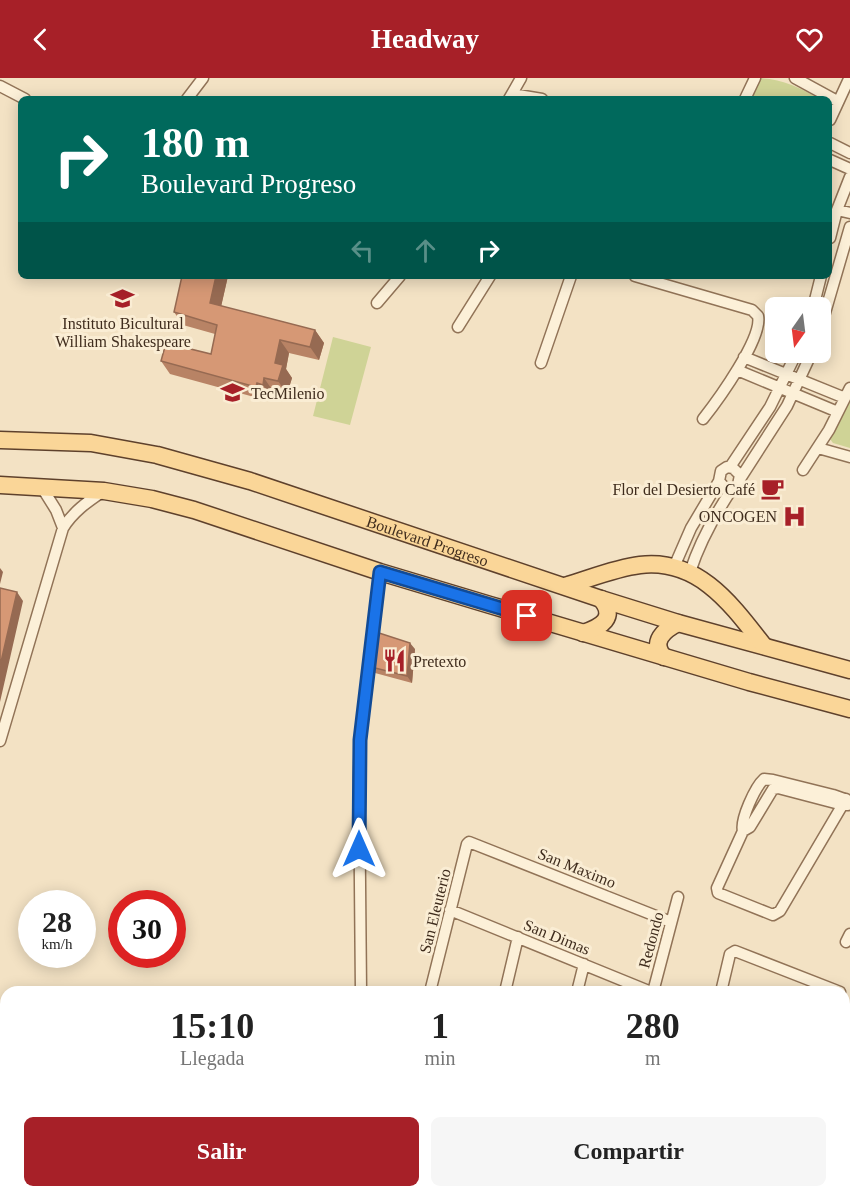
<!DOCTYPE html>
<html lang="es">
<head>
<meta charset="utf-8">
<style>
	:root { --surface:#fff; --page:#f6f6f6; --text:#222; --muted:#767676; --accent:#a72028 }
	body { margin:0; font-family:"Times New Roman",serif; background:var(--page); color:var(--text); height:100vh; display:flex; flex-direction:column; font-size:22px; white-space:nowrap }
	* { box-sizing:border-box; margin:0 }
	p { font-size:20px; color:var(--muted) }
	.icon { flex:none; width:33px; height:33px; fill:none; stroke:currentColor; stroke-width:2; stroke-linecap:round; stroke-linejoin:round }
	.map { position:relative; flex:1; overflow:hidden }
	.side { position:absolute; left:0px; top:908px; width:850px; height:212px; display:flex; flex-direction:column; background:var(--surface); border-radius:18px 18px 0 0; box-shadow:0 3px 15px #0003 }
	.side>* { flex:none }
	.hud { position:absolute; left:18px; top:18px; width:814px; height:183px; border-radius:9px; box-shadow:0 3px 15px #0003; background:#00695c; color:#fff; overflow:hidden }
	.needle { width:39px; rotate:194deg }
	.fabs { position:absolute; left:765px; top:219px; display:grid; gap:12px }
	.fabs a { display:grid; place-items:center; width:66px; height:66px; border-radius:9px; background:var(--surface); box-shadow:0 3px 15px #0003; font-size:30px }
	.speed { position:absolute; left:18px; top:812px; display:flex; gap:12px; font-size:30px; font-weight:700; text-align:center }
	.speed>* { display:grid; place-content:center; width:78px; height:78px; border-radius:50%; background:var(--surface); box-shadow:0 3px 15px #0003; line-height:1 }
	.speed small { font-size:15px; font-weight:400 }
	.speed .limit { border:9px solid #d22; background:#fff; color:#111 }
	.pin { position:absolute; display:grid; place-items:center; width:51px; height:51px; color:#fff; margin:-26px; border-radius:12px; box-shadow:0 3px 9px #0006 }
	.me { position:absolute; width:66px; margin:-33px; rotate:0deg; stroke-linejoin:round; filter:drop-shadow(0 0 4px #0008) }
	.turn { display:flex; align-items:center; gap:21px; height:126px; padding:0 24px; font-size:27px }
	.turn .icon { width:78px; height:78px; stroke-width:2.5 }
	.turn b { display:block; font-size:42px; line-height:51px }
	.lanes { display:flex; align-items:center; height:57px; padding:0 24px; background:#0003; justify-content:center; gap:30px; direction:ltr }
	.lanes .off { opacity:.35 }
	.eta { display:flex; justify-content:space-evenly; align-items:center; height:102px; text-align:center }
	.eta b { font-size:36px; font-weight:800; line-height:42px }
	.button { display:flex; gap:12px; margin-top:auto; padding:12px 24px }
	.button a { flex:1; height:69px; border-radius:9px; background:var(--accent); color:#fff; font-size:24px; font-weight:800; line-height:69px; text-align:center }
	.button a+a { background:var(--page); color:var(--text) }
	header { display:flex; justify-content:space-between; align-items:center; height:78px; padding:0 24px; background:var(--accent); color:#fff; font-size:27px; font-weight:800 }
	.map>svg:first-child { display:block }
</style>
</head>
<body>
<header><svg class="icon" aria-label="back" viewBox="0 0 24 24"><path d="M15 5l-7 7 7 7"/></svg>Headway<svg class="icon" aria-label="heart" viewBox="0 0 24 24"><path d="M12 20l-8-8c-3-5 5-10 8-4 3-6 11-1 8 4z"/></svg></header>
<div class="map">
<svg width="850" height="1118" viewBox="0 0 850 1118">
	<rect width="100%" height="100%" fill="#f3e2c4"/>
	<path fill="#cfd396" d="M757 0C780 0 800 9 819 21H747Z
		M333 259 371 269 350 347 313 338Z
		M850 321V370L833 365 830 361Z"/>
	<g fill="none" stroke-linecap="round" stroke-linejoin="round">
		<defs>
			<path id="street" d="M795 0 837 23
				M0 8 25 21
				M512 16 542 21
				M187 21 203 0
				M509 21 521 0
				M745 21 755 0
				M830 42 848 3
				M830 65 850 75
				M830 82 850 91
				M837 132 850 135
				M830 160 837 132 850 99
				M635 198 752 232 758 238C763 260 718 322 703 341
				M377 225 400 198
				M813 230 821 198
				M458 249 490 198
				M820 252 850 149
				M744 279 845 320
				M541 285 571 198
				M737 292 838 334
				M818 370 850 379
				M730 389 770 329 797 274
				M803 392 829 352 850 310
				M740 401 787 328 812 274
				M41 408 56 432 63 450
				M674 489 691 450 719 403 721 393 727 389 733 390 740 397 738 407 732 411 725 410 719 403
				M690 494C700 463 714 438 732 411
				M0 663 63 450C73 434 87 424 102 414
				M764 701C755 709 740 742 743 753L717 810 718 815 773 837 780 833 846 721
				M764 701 773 702 833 717 850 723
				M773 711 778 710 843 727H848
				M743 753 750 749 773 711
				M450 832 651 914
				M846 864 850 856
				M361 914 359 699 360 662 380 494
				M430 914 467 766 469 764 671 844
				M505 914 518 859
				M577 914 584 886
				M653 914 678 819
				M721 914 730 876 735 873 840 914
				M0 952 6 958
				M844 992 850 994
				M844 1053 850 1045
				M2 1094 1 1079 6 1057
				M561 1113 577 1118
				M733 1113 751 1118
				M73 1118 74 1113
				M146 1118 147 1113
				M197 1118 198 1113
				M271 1118 272 1113
				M361 1118V1113
				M449 1118 451 1113
				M525 1118 526 1113
				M802 1118 806 1113"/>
			<g id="primary">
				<path id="s1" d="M0 362 91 365 157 377 250 403 601 521 678 545 850 592"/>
				<path d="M0 407 104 413 152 421 194 432 380 494 490 527 749 604 850 631"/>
				<path d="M565 508C589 501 615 490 640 487 699 480 732 527 764 568"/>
				<path d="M583 555C601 549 617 540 601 521"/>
				<path d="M664 579C650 564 664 552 678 545"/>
			</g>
		</defs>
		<use href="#street" stroke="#917357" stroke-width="13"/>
		<use href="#primary" stroke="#5e412c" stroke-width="19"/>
		<use href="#street" stroke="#fcf0d8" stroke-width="10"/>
		<use href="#primary" stroke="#fad698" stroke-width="16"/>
	</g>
	<path fill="#b88365" d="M228 198 221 228 315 252 324 265 319 282 289 275 286 291 292 300 287 316 273 313 272 320 266 318 265 322 170 296 161 283 211 276 215 256 183 247 174 234Z
		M415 571 412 605 375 595 371 589Z"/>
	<path fill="#966a52" d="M216 198H228L219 238 210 225Z
		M315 252 324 265 319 282 310 269Z
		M280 262 289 275 286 291 292 300 287 316 278 303 275 285Z
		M264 300 273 313 272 320 263 307Z
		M257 305 266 318 265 322 256 309Z
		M0 490 3 494 0 506Z
		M17 514 23 523 0 624V588Z
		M410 565 415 571 412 605 407 598Z"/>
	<path fill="#d69875" stroke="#966a52" stroke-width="1.5" d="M182 198H216L210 225 315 252 310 269 280 262 275 285 283 287 278 303 264 300 263 307 257 305 256 309 161 283 166 265 211 276 217 247 174 234Z
		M0 510 17 514 0 588Z
		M376 554 410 565 407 598 371 589Z"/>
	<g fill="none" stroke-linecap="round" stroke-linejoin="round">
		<defs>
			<path id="route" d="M359 771 360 662 380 494 527 538"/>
		</defs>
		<use href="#route" stroke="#114b97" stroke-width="15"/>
		<use href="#route" stroke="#1a73e8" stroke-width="10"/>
	</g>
	<defs>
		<symbol id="school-bare" viewBox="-9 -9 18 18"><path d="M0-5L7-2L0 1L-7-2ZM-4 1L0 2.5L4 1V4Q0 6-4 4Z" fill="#a72028" stroke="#faedd4" stroke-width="2.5" paint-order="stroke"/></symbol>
		<symbol id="university-bare" viewBox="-9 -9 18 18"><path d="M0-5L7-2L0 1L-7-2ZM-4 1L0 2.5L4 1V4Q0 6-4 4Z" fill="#a72028" stroke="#faedd4" stroke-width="2.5" paint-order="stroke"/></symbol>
		<symbol id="cafe-bare" viewBox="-9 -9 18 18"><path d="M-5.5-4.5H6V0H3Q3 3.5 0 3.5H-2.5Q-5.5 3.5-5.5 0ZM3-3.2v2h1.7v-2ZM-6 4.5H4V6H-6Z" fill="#a72028" stroke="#faedd4" stroke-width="2.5" paint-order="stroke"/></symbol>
		<symbol id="hospital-bare" viewBox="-9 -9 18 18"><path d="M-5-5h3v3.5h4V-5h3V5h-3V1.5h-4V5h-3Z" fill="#a72028" stroke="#faedd4" stroke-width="2.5" paint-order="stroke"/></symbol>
		<symbol id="restaurant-bare" viewBox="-9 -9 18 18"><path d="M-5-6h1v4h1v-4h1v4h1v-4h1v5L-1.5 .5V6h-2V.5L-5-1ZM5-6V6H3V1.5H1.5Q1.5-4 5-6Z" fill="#a72028" stroke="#faedd4" stroke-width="2.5" paint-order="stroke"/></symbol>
	</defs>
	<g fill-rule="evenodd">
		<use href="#school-bare" x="106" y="204" width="33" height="33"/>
		<use href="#university-bare" x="216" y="298" width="33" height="33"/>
		<use href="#cafe-bare" x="756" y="394" width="33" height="33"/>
		<use href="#hospital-bare" x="778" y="422" width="33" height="33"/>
		<use href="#restaurant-bare" x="378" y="566" width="33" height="33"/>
	</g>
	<g text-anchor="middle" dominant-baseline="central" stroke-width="6" stroke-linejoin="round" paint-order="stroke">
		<g font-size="16" fill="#3f2c1d" stroke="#faedd4" text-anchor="start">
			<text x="123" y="245" text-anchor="middle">Instituto Bicultural<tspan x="123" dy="18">William Shakespeare</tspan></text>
			<text x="251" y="315">TecMilenio</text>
			<text x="755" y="411" text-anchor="end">Flor del Desierto Café</text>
			<text x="777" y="438" text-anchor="end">ONCOGEN</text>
			<text x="413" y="583">Pretexto</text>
		</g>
		<g font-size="16" fill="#3f2c1d" stroke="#faedd4">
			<text stroke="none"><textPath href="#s1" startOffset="442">Boulevard Progreso</textPath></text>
			<text transform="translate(577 790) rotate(22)">San Maximo</text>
			<text transform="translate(435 833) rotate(-76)">San Eleuterio</text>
			<text transform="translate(557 859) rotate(22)">San Dimas</text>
			<text transform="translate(651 862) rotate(-75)">Redondo</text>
		</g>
	</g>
</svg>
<div class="fabs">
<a><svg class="needle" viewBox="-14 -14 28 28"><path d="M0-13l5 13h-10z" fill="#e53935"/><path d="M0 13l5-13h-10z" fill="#767676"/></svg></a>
</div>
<div class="speed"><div>28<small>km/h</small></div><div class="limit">30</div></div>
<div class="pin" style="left:527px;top:538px;background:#d93025"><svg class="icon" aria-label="arrive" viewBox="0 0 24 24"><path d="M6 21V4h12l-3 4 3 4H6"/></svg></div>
<svg class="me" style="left:359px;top:771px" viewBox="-20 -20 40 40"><path d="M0-17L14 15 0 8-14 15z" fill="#1a73e8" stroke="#fff" stroke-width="4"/></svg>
<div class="hud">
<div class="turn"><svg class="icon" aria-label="right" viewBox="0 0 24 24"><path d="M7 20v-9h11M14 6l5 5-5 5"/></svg><div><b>180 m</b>Boulevard Progreso</div></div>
<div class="lanes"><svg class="icon off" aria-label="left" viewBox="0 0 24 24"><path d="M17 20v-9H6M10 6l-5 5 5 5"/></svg><svg class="icon off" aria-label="ahead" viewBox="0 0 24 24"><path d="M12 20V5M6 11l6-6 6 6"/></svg><svg class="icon" aria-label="right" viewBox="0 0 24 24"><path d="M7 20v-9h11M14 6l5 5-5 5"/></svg></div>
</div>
<section class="side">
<div class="eta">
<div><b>15:10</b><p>Llegada</p></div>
<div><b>1</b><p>min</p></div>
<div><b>280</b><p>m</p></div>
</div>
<div class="button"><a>Salir</a><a>Compartir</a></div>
</section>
</div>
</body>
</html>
